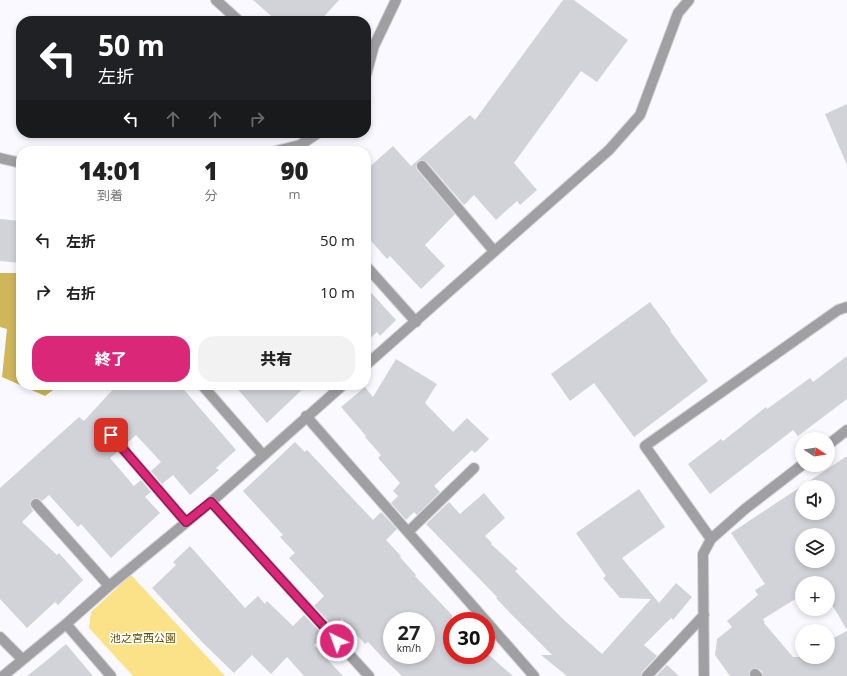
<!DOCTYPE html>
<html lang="ja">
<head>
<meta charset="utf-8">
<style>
	:root { --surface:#fff; --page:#f2f2f2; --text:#222; --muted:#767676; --accent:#db2777 }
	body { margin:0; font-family:"Open Sans","Noto Sans JP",sans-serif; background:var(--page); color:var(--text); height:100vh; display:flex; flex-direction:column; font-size:15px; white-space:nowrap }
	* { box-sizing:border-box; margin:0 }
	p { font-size:13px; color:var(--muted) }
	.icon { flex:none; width:22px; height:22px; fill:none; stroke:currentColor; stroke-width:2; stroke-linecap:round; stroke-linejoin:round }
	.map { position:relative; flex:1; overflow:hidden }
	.drawer { position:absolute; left:16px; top:146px; width:355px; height:244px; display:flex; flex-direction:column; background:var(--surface); border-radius:16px; box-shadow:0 2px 6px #0003 }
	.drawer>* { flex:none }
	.banner { position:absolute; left:16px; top:16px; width:355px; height:122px; border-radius:16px; box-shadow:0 2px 6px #0003; background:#202124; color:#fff; overflow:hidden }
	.needle { width:26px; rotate:102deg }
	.buttons { position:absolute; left:795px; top:432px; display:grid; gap:8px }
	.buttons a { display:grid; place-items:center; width:40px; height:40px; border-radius:50%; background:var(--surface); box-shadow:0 2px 6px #0003; font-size:20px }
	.speed { position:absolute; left:383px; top:612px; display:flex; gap:8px; font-size:20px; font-weight:700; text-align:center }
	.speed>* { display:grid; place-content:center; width:52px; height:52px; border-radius:50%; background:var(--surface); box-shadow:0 2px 6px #0003; line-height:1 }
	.speed small { font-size:10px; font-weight:400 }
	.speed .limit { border:6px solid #d22; background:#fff; color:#111 }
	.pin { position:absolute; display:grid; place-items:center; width:34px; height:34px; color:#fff; margin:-17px; border-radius:8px; box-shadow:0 2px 6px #0006 }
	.me { position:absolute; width:44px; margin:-22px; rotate:318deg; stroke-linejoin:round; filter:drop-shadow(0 0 3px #0008) }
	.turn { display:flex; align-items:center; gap:14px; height:84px; padding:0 16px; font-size:18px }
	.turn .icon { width:52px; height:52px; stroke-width:2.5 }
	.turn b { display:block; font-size:28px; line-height:34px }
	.lanes { display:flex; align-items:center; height:38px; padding:0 16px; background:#0003; justify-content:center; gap:20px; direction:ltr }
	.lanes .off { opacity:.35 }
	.eta { display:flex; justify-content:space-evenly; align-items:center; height:68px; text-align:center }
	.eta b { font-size:24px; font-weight:800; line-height:28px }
	.button { display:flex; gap:8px; margin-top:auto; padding:8px 16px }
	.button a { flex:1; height:46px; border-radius:16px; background:var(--accent); color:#fff; font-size:16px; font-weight:800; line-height:46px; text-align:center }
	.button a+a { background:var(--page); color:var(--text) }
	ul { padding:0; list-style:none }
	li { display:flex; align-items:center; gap:12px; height:52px; padding:0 16px }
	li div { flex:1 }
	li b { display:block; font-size:15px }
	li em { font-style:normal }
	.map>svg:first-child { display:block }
</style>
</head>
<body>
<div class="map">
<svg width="847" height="676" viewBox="0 0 847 676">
	<rect width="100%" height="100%" fill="#f9f9ff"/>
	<path fill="#fbe187" d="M131 575 225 676H133L89 628 91 612Z"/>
	<path fill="#cfb65b" d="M0 273H21V385H60L45 396 2 377 7 329 0 327Z"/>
	<path fill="#d2d2d9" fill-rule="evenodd" d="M253 0H339L320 21H277Z
		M563 0H574L628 40 597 82 581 71 514 163 537 190 520 205 517 201 496 220 474 195 464 205 427 162 421 160 418 161 416 167 417 170 455 214 425 245 445 266 421 289 390 256 387 259 366 235V170L393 146 411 166 470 115 475 120Z
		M847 104V165L825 114Z
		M0 219 21 221V263L0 261Z
		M366 287 396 320 380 336 377 332 366 342Z
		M650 302 671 330 670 331 708 381 634 437 594 383 570 401 551 374Z
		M847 356V399L798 436 793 430 710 494 688 464 721 439 723 441 766 407 767 409 810 378 813 382Z
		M396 359 437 384 425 403 453 432 467 418 489 439 475 453 472 450 434 486 440 492 417 515 414 512 406 520 391 503 398 496 393 491 400 483 378 458 381 455 365 437 366 436 341 407 365 387 373 397Z
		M117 385H180L236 450 216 468 219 470 190 495 173 475 162 484 151 471 161 462 136 435 127 443 116 430 113 429 107 430 105 433V437L117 452 110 458 134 486 141 480 151 492 145 497 160 513 111 558 81 524 78 527 49 495 42 501 38 498 32 499 30 505 33 511 22 522 57 555 59 553 83 580 58 605 55 602 27 628 0 599V488L79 417 84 421Z
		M234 385H307L267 423Z
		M295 442 305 452 307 450 373 520 381 512 397 529 386 540 401 556 400 557 416 575 415 576 452 615V655H489L513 676H402L383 658 368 642 365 644 342 619 334 627 314 606 324 596 289 558 295 553 280 537 283 535 243 491ZM392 621H426V655H392Z
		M847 456V630L828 598V583H802V595L763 619 765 622 764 623 793 657H828V641L847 631V676H763L762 671 756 668 750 670 749 676H730L715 655 717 639 732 627 727 621 758 595 755 590 765 584 731 533ZM802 487H828V513H802ZM802 535H828V561H802Z
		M639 489 665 527 622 558 659 603 676 583 692 597 673 620 671 618 644 645 657 656 642 672 641 676H567L541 655H552L511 614 496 598 497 597 426 524 449 502 460 514 484 493 505 518 485 536 492 543 491 544 518 569 515 571 563 619 602 654 651 599 620 598 603 578 606 576 576 533Z
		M190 546 245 608 258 596 265 604 267 601 293 626 304 615 324 636 314 645 343 676H304L287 657 271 674 252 655 234 673 203 643 152 588 176 565 173 562Z
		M66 644 93 676H27L46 661Z
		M667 665 679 676H656Z"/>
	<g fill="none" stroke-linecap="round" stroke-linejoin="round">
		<defs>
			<path id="minor" d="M216 0 239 21
				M366 75 374 46 396 0
				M276 151 300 145 318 133
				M0 158 21 163
				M422 166 494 251
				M366 266 416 322
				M366 365 609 150 640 115 678 13 689 0
				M202 385 263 455
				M306 416 486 621
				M111 435 186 522
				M828 445 847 430
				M211 502 369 676
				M36 504 109 586
				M408 532 474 468
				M711 539 645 446 838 310 847 307
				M486 621 534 676
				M66 624 111 676
				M0 637 22 659
				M755 674 757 676
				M3 676 66 624 109 586 211 502 343 385
				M647 676 704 615
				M704 676 703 554 711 539 745 509 802 465"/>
		</defs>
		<use href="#minor" stroke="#d6d6dc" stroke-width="12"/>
		<use href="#minor" stroke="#a0a0a3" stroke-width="10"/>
	</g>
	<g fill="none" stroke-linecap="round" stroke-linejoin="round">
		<defs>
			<path id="route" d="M111 435 186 522 211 502 337 641"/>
		</defs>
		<use href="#route" stroke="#8e194d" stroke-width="10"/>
		<use href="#route" stroke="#db2777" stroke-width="7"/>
	</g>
	<g text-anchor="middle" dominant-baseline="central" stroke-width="3" stroke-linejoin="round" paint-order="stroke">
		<g font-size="11" fill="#604f03" stroke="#fff">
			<text x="143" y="637">池之宮西公園</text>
		</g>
	</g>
</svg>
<div class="buttons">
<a><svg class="needle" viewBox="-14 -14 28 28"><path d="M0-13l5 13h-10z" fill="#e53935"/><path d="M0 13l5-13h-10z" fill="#767676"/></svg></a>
<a><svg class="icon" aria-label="sound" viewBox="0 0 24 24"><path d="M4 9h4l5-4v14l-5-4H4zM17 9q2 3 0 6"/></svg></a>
<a><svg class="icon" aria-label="layers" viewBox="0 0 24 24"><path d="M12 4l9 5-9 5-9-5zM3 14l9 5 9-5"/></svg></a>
<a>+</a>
<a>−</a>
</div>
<div class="speed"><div>27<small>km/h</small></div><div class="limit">30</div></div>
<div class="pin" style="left:111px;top:435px;background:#d93025"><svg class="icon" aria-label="arrive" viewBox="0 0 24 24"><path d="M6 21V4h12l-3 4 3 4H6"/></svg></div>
<svg class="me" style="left:337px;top:641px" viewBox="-20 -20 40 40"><circle r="17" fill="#db2777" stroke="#fff" stroke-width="3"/><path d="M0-11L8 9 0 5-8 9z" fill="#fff"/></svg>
<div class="banner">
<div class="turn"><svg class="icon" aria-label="left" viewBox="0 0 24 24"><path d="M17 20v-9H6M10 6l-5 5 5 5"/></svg><div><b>50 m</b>左折</div></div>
<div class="lanes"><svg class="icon" aria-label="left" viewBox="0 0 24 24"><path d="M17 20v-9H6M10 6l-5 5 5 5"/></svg><svg class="icon off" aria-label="ahead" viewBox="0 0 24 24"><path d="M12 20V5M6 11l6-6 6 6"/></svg><svg class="icon off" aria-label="ahead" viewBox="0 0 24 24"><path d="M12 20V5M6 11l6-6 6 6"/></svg><svg class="icon off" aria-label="right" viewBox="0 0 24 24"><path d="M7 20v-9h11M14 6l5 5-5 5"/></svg></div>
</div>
<section class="drawer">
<div class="eta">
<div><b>14:01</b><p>到着</p></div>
<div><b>1</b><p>分</p></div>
<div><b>90</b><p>m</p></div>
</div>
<ul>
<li><svg class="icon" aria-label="left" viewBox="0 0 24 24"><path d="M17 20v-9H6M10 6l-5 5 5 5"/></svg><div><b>左折</b></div><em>50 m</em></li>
<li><svg class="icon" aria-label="right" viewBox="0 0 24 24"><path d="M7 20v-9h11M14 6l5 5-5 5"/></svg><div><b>右折</b></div><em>10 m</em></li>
</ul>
<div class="button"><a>終了</a><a>共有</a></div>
</section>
</div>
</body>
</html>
